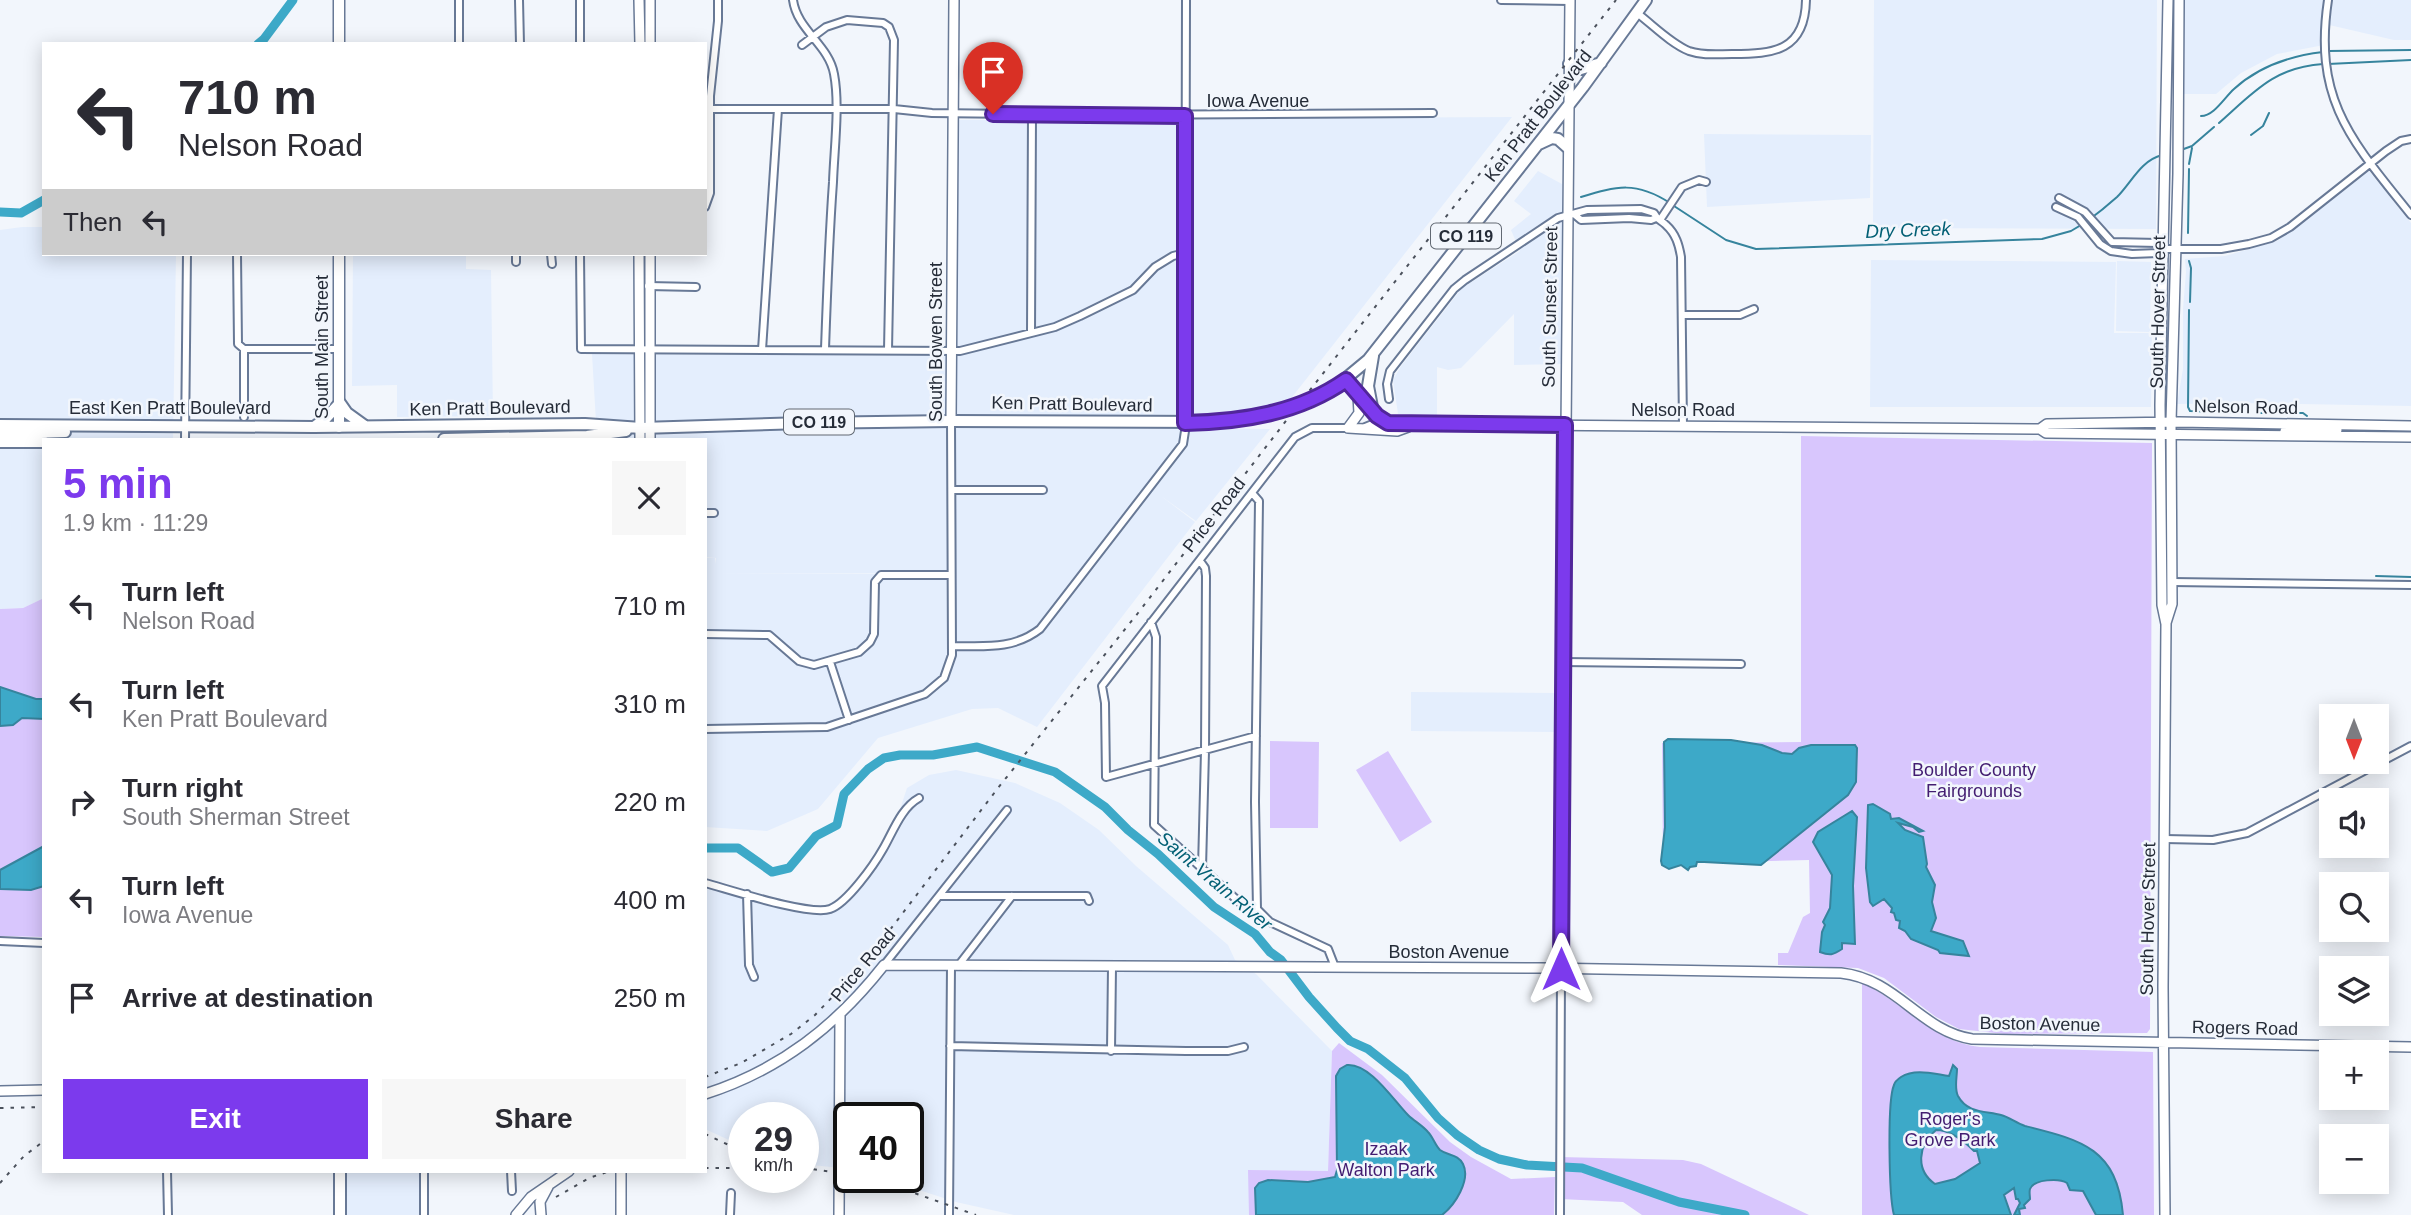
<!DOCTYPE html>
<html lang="en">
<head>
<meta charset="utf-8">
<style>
	:root { --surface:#fff; --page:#f7f7f7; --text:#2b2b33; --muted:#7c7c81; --accent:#7c3aed }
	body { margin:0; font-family:Arial,sans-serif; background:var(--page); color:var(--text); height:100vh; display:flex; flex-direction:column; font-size:26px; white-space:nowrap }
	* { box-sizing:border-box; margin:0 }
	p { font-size:23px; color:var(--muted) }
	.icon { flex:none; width:38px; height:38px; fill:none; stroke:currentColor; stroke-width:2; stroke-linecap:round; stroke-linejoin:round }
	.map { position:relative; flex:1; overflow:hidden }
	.side { position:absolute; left:42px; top:438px; width:665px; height:735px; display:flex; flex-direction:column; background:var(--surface); border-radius:0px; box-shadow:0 4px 18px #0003 }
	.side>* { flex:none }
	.guide { position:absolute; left:42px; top:42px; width:665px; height:214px; border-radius:0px; box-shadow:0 4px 18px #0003; background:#fff; color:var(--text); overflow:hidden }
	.needle { width:46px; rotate:180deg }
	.fabs { position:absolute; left:2319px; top:704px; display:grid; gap:14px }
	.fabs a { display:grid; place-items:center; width:70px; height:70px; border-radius:0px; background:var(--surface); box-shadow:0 4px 18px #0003; font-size:35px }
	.speed { position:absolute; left:728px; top:1102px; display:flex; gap:14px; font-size:35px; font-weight:700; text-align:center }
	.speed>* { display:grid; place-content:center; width:91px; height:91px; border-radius:50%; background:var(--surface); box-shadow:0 4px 18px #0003; line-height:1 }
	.speed small { font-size:18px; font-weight:400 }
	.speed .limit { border:4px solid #111; border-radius:10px; background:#fff; color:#111 }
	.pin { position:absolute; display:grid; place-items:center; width:60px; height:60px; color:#fff; margin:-72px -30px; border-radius:50% 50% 50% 0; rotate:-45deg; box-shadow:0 0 7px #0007 }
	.pin .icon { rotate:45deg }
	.me { position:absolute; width:77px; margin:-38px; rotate:0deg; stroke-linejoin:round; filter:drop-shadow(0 0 5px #0008) }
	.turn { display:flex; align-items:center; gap:24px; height:147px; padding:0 21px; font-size:32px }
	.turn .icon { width:91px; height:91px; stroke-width:2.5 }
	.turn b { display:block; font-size:49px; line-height:60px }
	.then { display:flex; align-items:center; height:66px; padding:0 21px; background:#0003; gap:14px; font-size:26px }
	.round { display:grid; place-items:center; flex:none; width:74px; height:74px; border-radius:0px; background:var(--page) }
	.headline { display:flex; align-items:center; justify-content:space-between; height:119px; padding:0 21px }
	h1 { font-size:42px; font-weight:700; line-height:52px; color:var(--accent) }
	.action { display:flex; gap:14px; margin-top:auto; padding:14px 21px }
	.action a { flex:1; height:80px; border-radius:0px; background:var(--accent); color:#fff; font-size:28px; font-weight:700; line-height:80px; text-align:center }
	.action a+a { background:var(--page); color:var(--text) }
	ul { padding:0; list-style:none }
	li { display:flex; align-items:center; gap:21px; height:98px; padding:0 21px }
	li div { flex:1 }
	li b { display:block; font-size:26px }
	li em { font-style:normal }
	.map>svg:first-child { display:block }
</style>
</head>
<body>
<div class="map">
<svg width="2411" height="1215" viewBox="0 0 2411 1215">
	<rect width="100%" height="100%" fill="#f2f6fc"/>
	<path fill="#e4eefd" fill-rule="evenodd" d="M1874 0H2157L2156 229 1873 228Z
		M2179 0H2411V40H2394L2325 24 2324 45 2277 54 2241 73 2216 94H2178Z
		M1512 117 1289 401 1240 414 1189 418 1190 248 1171 252 1155 264 1130 288 1054 324 957 348 958 120Z
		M1704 134 1871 135 1870 198 1707 207Z
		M1538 171 1562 184V364L1514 365V314L1461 368 1448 370 1437 367V415L1398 414 1393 380 1401 366 1462 288 1520 251 1511 230 1531 214 1514 201Z
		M2369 171 2411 223V406L2240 403 2177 404 2183 369V309L2186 272 2185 259 2225 256 2277 241Z
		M22 227H44V254H176L173 439H44V598L23 608 0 609V230Z
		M353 254H466V269L491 270 493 416 397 417V385L352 386Z
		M1173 260H1182L1180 428 1270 429 1196 521 1161 496 1195 522 1037 727 998 708 972 709 878 738 818 809 767 831 705 827V558H715L716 564V558L705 557V439H597L592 354 957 356 1056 329 1134 293 1158 270ZM950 483H954V574H715L949 573Z
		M1871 260 2116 262 2114 333H2152L2151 407H1870Z
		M2117 261 2151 262 2150 332 2116 331Z
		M1411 692 1556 693V732L1411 731Z
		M956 770 1015 783 1060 803 1099 830 1136 866 1228 945 1235 960 1256 974 1332 1051 1328 1171 1249 1170V1215H1014L956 1202 882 1178H908V1118H849V1169L803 1164V1118H744V1147L705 1129V888L811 915 833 913 849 902 884 858 907 788 929 775Z
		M347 1171H420V1215H346Z"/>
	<path fill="#d8c6fd" d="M1801 436 2152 443 2150 1029 2147 1033 2004 1034 1959 1029 1936 1017 1884 978 1858 968 1778 965V953H1788L1803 917 1810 913 1809 860 1663 864 1662 743 1801 742Z
		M44 598V937L0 936V609L23 608Z
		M1270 741 1319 742 1318 828H1270Z
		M1388 751 1432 822 1400 842 1356 770Z
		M1862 983C1904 1002 1932 1042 1980 1047L2153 1052 2154 1215H1862Z
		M1339 1043 1382 1075 1450 1142 1471 1157 1511 1179 1555 1177 1554 1215H1249L1248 1170 1328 1171 1332 1051Z
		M1560 1157 1683 1160 1701 1164 1809 1215H1642L1623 1202 1560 1199Z"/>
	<path fill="#3da9c8" stroke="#36849d" stroke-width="2" fill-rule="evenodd" d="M0 687 36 699H44V719L22 718 13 725 0 726Z
		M1668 739 1731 740 1762 745 1782 753 1792 754 1799 748 1811 745H1855L1857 748 1856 782 1848 795 1761 865 1704 862H1697L1696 866 1690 867 1688 870 1681 865 1669 869 1662 865 1661 861 1665 827 1664 742Z
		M1873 804 1890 814 1891 819 1899 818 1923 831 1919 832 1913 827 1898 823 1905 830 1923 837 1927 864 1926 867 1935 885 1932 902 1936 918 1931 931 1963 941 1969 956 1940 953 1938 950 1911 939 1905 931 1899 928 1900 921 1896 920 1894 913 1891 912 1892 908 1884 899 1873 906 1870 902 1866 868 1868 805Z
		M1852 811 1857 817 1853 886 1855 944 1842 943V949C1833 955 1830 956 1820 952L1822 932 1825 925 1823 922 1830 908 1832 875 1813 842 1818 832Z
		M44 846V886L31 890 0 889V870Z
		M1347 1065C1370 1063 1394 1101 1408 1115 1414 1121 1422 1125 1428 1132 1433 1137 1435 1145 1440 1150 1448 1156 1458 1154 1463 1164 1471 1180 1455 1205 1442 1215H1256L1255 1188 1259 1183 1268 1180 1308 1182 1335 1177 1337 1170 1336 1076 1340 1069Z
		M1953 1065 1957 1069C1957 1078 1954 1088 1958 1096 1967 1113 1985 1111 2001 1115 2009 1117 2016 1123 2025 1126 2081 1140 2117 1148 2123 1215H2096L2083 1191 2070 1190 2067 1183C2059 1178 2034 1179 2030 1189 2029 1192 2030 1196 2030 1199L2024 1205 2025 1208 2019 1209 2020 1215H2014L2020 1203 2018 1199H2016L2014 1188 2004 1195 2011 1215H1894C1889 1197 1887 1101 1894 1085 1895 1081 1898 1079 1901 1077 1915 1068 1934 1074 1949 1076ZM1936 1130C1951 1130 1965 1142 1974 1151H1977L1980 1163 1955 1179 1935 1184C1915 1170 1918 1145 1936 1130Z"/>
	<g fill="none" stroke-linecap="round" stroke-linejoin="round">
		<path stroke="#36849d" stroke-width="2" d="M2328 51 2411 50
			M2328 64 2411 60
			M2201 116C2214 116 2224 98 2234 89 2259 66 2289 56 2323 52
			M2219 123C2253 93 2274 67 2323 64
			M2251 135 2263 126 2269 113
			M2181 150 2192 146 2214 127
			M2189 164 2192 148
			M1581 197C1617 186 1636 181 1670 203
			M1674 206 1726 240 1756 249 2042 239 2071 231 2081 225
			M2086 222C2097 214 2107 206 2117 197 2132 182 2140 161 2162 155
			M2188 233 2189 169
			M2189 261 2191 268 2190 302
			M2189 310 2188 407 2190 411 2249 413
			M2260 413H2303L2307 416
			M2376 576 2411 577"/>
		<path stroke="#3da9c8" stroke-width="9" d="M258 44 264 39 293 0
			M0 212 21 213 44 200
			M705 848H738L772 872 789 868 816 836 837 825 844 794 868 769 884 758 900 755H933L977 747 1055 772 1105 807 1128 830 1158 854 1214 907 1255 934 1270 952 1281 960 1309 997 1337 1028 1350 1041 1368 1049 1405 1078 1438 1118 1457 1135 1479 1150 1499 1159 1527 1165 1582 1168 1679 1202 1745 1215"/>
		<defs>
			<path id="street" d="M459 0V44
				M519 0 520 44
				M580 0V44
				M793 0C797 30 829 45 834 74 840 105 834 151 833 182 829 238 827 293 825 349
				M1501 0 1570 1
				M2328 0C2313 101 2352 141 2411 215
				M1637 13C1653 25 1670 43 1689 51 1703 56 1718 54 1732 54 1774 54 1805 51 1806 0
				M802 45 826 27 847 20 883 23 889 27 894 40 888 350
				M705 109H894L932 113 1101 115 1433 113
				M2059 198 2085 212 2112 242 2158 243 2163 249
				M705 207 710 193V96L718 21V0
				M2056 207 2078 217 2100 244 2111 251 2132 254 2158 253 2163 249H2221L2249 244 2271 238 2290 227 2386 151 2401 141 2411 139
				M1575 215 1581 220 1629 218 1651 220 1656 218
				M1660 220 1682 187 1699 180 1706 182
				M237 254 238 344 244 349V417
				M551 254 552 264
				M580 254 581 349 960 351 1055 327 1080 316 1133 290 1155 267 1173 256 1185 253
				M516 262V254
				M648 286 696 287
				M1682 315H1740L1754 309
				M1031 333 1032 114
				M244 349H339
				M762 350 778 109
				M1389 399 1387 384 1390 371 1454 289 1465 280 1558 218 1587 210 1641 209 1654 213C1657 220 1661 220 1666 225 1676 234 1679 245 1681 257L1683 426
				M1365 427 1382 420
				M185 439 187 254
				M952 490H1043
				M1252 493 1259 501 1255 802 1257 909
				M705 513H714
				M1200 561 1205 568 1206 576 1205 751 1202 868
				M2172 582 2411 585
				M1151 622 1156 637 1154 825 1247 909H1257L1270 922 1328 949 1335 967
				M705 634 769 635 799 661 814 665 859 652 870 642 874 634 875 582 881 575H951
				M952 646C984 646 1013 650 1040 629L1183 444 1185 431 1186 0
				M830 662 849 720
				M1562 662 1741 664
				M705 729 827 727 925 694 944 678 952 655 951 421
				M1256 736 1106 777 1105 703 1102 686 1295 437 1312 428H1350
				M2165 839 2213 840 2247 833 2411 746
				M705 883C731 890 809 916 830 909 847 903 874 865 883 849 893 832 901 808 919 798
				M747 894 749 965 754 977
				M941 896H1087L1089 901
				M0 941 44 943
				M884 965 1007 810
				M958 966 1012 896
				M950 1046 1186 1051H1228L1244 1047
				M1111 1051 1112 967
				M167 1171 168 1215
				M511 1171 512 1191
				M424 1215V1171
				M730 1215 731 1193
				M949 1215 951 966
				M1560 1215 1561 969"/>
			<path id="secondary" d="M639 0 640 44
				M650 0V44
				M639 254 640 439
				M1346 380 1377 416 1395 424 2040 429 2046 433 2411 437
				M951 421 954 0
				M1348 428 1397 431 1408 427
				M1348 428 1359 413 1358 396
				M2040 429 2047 424 2179 422 2411 426
				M2285 431 2337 430
				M650 439V254
				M2166 623 2172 604 2171 422 2178 174 2179 0
				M1561 969 1570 0
				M0 1091 44 1090
				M705 1094C780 1070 836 1026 884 965L1541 968 1841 973C1897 979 1920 1031 1972 1039L2411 1047
				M516 1215 531 1197 569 1171
				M541 1215 540 1202 548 1187
				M621 1215V1171
				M839 1215 840 1016
				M2165 1215 2163 987 2166 624 2162 605 2160 405 2168 0"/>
			<path id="primary" d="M339 0V44
				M339 254V427"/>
			<path id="highway" d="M1569 64 1581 69 1601 63
				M1539 144 1552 138 1558 139 1567 147
				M1373 412 1368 386 1373 356
				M0 425 314 427 585 424 641 428 803 423 951 421 1213 422 1270 413 1306 402 1333 389 1368 360 1583 87 1646 0
				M314 427 326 418 340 403 347 413 365 426
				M0 434 65 432
				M444 439 587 436 626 431
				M0 442H44
				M340 1215V1171"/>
		</defs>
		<use href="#street" stroke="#687996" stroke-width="10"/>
		<use href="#secondary" stroke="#687996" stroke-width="12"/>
		<use href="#primary" stroke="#687996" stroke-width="13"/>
		<use href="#highway" stroke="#687996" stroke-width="14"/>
		<use href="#street" stroke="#fff" stroke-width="6"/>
		<use href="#secondary" stroke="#fff" stroke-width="9"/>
		<use href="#primary" stroke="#fff" stroke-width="10"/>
		<use href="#highway" stroke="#fff" stroke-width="10"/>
		<path stroke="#4b515c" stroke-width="2" stroke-dasharray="3.5 7" stroke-linecap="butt" d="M705 1077 741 1063 791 1034 815 1015 864 964 998 788 1138 613 1299 404 1616 0
			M0 1108 44 1107
			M705 1134 744 1152
			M705 1168H744
			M803 1168 849 1174
			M865 1178 889 1184 976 1215
			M0 1183 24 1156 44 1141
			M556 1197 589 1178 610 1171"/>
	</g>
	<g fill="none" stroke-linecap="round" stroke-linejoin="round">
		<defs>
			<path id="route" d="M993 114 1185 116V423C1242 422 1299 413 1346 380L1377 416 1388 423 1565 425 1561 969"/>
		</defs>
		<use href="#route" stroke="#51269a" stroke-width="18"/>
		<use href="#route" stroke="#7c3aed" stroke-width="12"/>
	</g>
	<g text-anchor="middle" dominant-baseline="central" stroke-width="5" stroke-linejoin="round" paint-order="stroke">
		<g fill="#f2f6fc" stroke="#626973" stroke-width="2">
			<rect x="1431" y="223.5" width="70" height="25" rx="5"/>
			<rect x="784" y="409.5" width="70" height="25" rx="5"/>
		</g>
		<g font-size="16" font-weight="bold" fill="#252c38">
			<text x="1466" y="236">CO 119</text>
			<text x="819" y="422">CO 119</text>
		</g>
		<g font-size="18" fill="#252c38" stroke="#f2f6fc">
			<text x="1258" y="101">Iowa Avenue</text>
			<text transform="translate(1538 116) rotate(-52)">Ken Pratt Boulevard</text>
			<text transform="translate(1550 307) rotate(-89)">South Sunset Street</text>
			<text transform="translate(2158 312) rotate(-89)">South Hover Street</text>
			<text transform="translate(936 342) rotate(-90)">South Bowen Street</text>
			<text transform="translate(322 347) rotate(-90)">South Main Street</text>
			<text transform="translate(1072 404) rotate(1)">Ken Pratt Boulevard</text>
			<text transform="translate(2246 407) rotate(1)">Nelson Road</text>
			<text x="170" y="408">East Ken Pratt Boulevard</text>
			<text transform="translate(490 408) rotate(-1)">Ken Pratt Boulevard</text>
			<text x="1683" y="410">Nelson Road</text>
			<text transform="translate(1214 515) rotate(-52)">Price Road</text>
			<text transform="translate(2148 919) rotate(-89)">South Hover Street</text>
			<text x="1449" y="952">Boston Avenue</text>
			<text transform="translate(863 965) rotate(-50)">Price Road</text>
			<text transform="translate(2040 1024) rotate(1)">Boston Avenue</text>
			<text transform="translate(2245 1028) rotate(1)">Rogers Road</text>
		</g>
		<g font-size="18" fill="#431d71" stroke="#f2f6fc">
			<text x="1974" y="770">Boulder County<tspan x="1974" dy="21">Fairgrounds</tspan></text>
			<text x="1950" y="1119">Roger's<tspan x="1950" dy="21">Grove Park</tspan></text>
			<text x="1386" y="1149">Izaak<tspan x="1386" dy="21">Walton Park</tspan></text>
		</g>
		<g font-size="19" font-style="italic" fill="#025f74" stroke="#f2f6fc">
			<text transform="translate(1908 230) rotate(-2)">Dry Creek</text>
			<text transform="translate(1215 881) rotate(40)">Saint Vrain River</text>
		</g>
	</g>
</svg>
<div class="fabs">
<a><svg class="needle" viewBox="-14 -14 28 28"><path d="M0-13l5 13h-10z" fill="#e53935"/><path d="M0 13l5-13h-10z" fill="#7c7c81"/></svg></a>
<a><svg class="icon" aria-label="sound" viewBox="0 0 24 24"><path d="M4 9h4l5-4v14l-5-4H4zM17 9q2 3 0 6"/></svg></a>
<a><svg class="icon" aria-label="search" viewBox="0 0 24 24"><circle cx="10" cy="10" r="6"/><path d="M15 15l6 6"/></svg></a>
<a><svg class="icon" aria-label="layers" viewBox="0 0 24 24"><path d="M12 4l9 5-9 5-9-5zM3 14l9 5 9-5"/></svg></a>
<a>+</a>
<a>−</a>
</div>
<div class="speed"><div>29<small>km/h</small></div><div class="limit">40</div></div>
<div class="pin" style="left:993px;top:114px;background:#d93025"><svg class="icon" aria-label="arrive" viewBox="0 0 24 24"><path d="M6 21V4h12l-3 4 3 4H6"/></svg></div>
<svg class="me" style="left:1561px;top:969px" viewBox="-20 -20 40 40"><path d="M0-17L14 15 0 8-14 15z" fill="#7c3aed" stroke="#fff" stroke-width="4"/></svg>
<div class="guide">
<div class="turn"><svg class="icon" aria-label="left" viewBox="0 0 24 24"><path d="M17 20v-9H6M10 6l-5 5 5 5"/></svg><div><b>710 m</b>Nelson Road</div></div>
<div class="then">Then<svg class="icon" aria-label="left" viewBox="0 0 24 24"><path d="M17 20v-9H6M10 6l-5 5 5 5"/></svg></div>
</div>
<section class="side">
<div class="headline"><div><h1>5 min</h1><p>1.9 km · 11:29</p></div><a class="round"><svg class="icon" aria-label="close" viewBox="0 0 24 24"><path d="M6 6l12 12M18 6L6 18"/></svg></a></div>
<ul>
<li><svg class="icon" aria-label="left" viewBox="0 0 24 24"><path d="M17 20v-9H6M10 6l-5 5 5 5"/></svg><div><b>Turn left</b><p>Nelson Road</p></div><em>710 m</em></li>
<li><svg class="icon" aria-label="left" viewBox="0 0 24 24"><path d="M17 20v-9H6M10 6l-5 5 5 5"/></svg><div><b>Turn left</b><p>Ken Pratt Boulevard</p></div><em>310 m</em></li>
<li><svg class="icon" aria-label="right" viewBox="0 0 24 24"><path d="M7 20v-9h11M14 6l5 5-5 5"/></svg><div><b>Turn right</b><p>South Sherman Street</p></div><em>220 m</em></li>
<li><svg class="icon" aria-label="left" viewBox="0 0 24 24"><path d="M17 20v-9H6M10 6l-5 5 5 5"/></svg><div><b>Turn left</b><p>Iowa Avenue</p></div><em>400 m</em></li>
<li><svg class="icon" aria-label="arrive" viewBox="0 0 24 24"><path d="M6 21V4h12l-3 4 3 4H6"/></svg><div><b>Arrive at destination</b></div><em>250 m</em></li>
</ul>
<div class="action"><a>Exit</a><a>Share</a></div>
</section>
</div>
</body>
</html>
